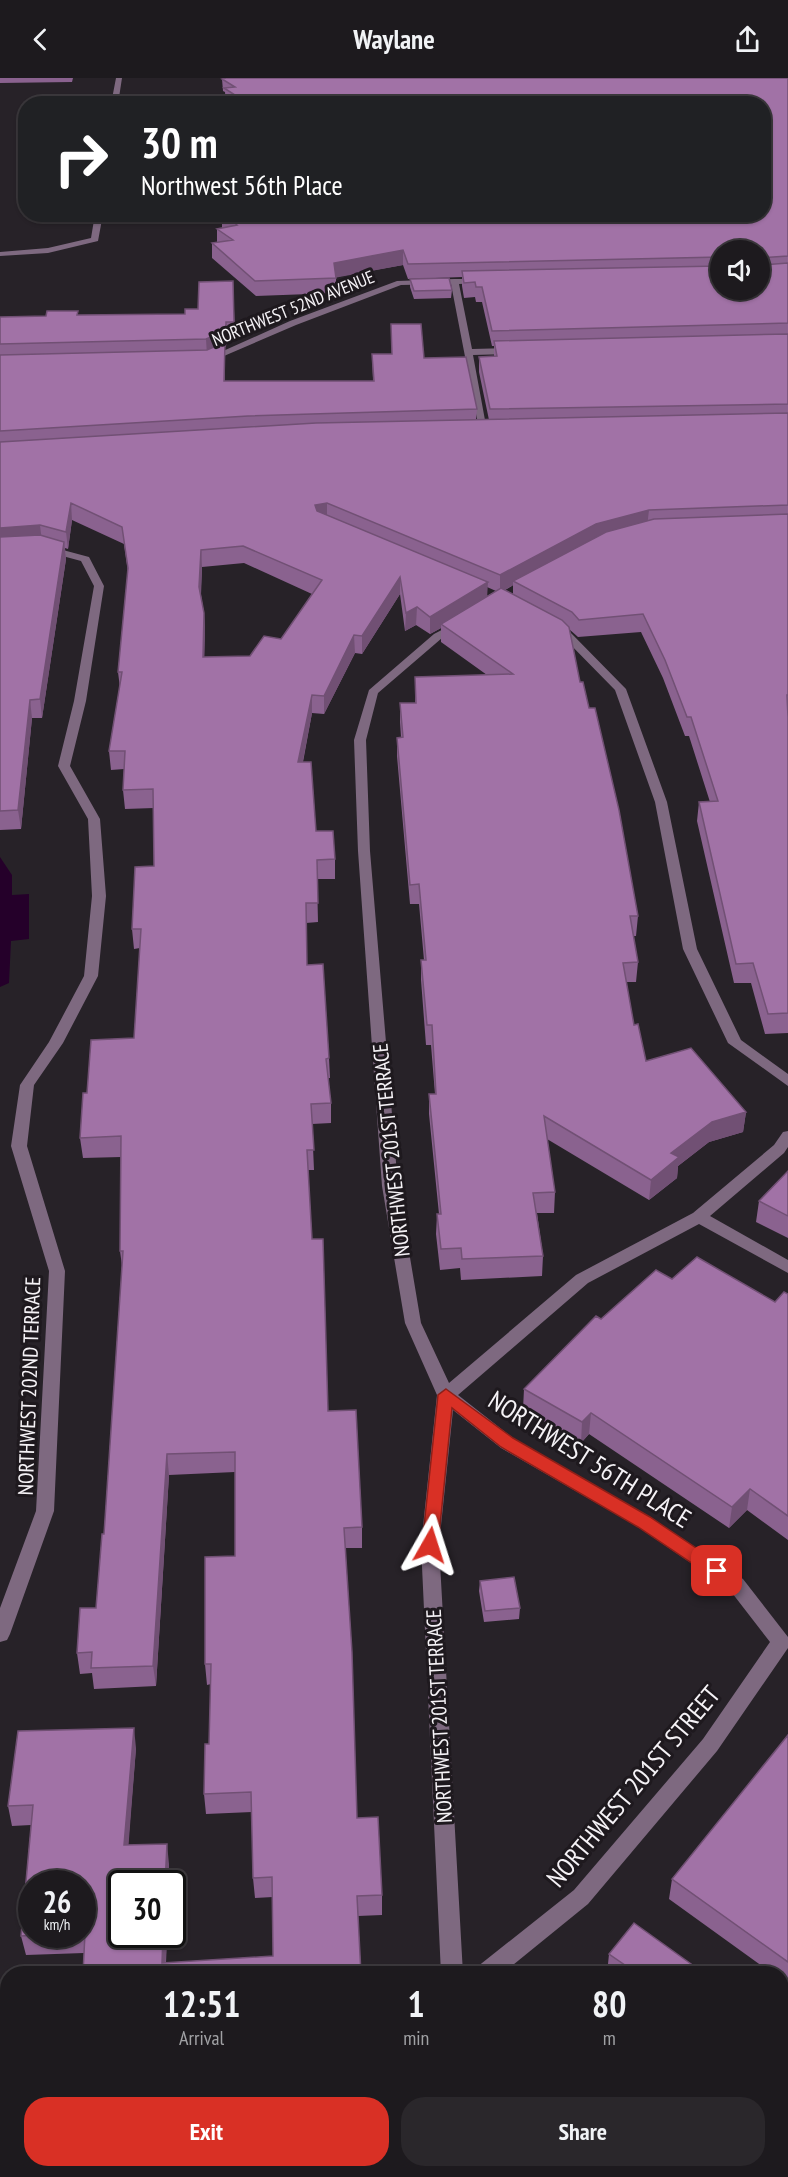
<!DOCTYPE html>
<html lang="en">
<head>
<meta charset="utf-8">
<style>
	:root { --surface:#1d1a1e; --page:#2a272b; --text:#f1f3f6; --muted:#a0a1a4; --line:#3b383c; --accent:#d93025 }
	body { margin:0; font-family:"PT Sans Narrow",sans-serif; background:var(--page); color:var(--text); height:100vh; display:flex; flex-direction:column; font-size:22px; white-space:nowrap }
	* { box-sizing:border-box; margin:0 }
	p { font-size:20px; color:var(--muted) }
	.icon { flex:none; width:33px; height:33px; fill:none; stroke:currentColor; stroke-width:2; stroke-linecap:round; stroke-linejoin:round }
	.map { position:relative; flex:1; overflow:hidden }
	.sheet { position:absolute; left:0px; top:1888px; width:789px; height:212px; display:flex; flex-direction:column; background:var(--surface); border-radius:24px 24px 0 0; box-shadow:0 2px 4px #0004,0 0 0 2px var(--line) }
	.sheet>* { flex:none }
	.banner { position:absolute; left:18px; top:18px; width:753px; height:126px; border-radius:24px; box-shadow:0 2px 4px #0004,0 0 0 2px var(--line); background:#202124; color:#fff; overflow:hidden }
	.controls { position:absolute; left:710px; top:162px; display:grid; gap:12px }
	.controls a { display:grid; place-items:center; width:60px; height:60px; border-radius:50%; background:var(--surface); box-shadow:0 2px 4px #0004,0 0 0 2px var(--line); font-size:30px }
	.speed { position:absolute; left:18px; top:1792px; display:flex; gap:12px; font-size:30px; font-weight:700; text-align:center }
	.speed>* { display:grid; place-content:center; width:78px; height:78px; border-radius:50%; background:var(--surface); box-shadow:0 2px 4px #0004,0 0 0 2px var(--line); line-height:1 }
	.speed small { font-size:15px; font-weight:400 }
	.speed .limit { border:3px solid #111; border-radius:9px; background:#fff; color:#111 }
	.pin { position:absolute; display:grid; place-items:center; width:51px; height:51px; color:#fff; margin:-26px; border-radius:12px; box-shadow:0 3px 9px #0006 }
	.me { position:absolute; width:66px; margin:-33px; rotate:6deg; stroke-linejoin:round; filter:drop-shadow(0 0 4px #0008) }
	.turn { display:flex; align-items:center; gap:21px; height:126px; padding:0 24px; font-size:27px }
	.turn .icon { width:78px; height:78px; stroke-width:2.5 }
	.turn b { display:block; font-size:42px; line-height:51px }
	.eta { display:flex; justify-content:space-evenly; align-items:center; height:102px; text-align:center }
	.eta b { font-size:36px; font-weight:600; line-height:42px }
	.button { display:flex; gap:12px; margin-top:auto; padding:12px 24px }
	.button a { flex:1; height:69px; border-radius:24px; background:var(--accent); color:#fff; font-size:24px; font-weight:600; line-height:69px; text-align:center }
	.button a+a { background:var(--page); color:var(--text) }
	header { display:flex; justify-content:space-between; align-items:center; height:78px; padding:0 24px; background:var(--surface); font-size:27px; font-weight:600 }
	.map>svg:first-child { display:block }
</style>
</head>
<body>
<header><svg class="icon" aria-label="back" viewBox="0 0 24 24"><path d="M15 5l-7 7 7 7"/></svg>Waylane<svg class="icon" aria-label="share" viewBox="0 0 24 24"><path d="M12 15V3M7 8l5-5 5 5M5 13v7h14v-7"/></svg></header>
<div class="map">
<svg width="788" height="2099" viewBox="0 0 788 2099">
	<rect width="100%" height="100%" fill="#272228"/>
	<path fill="#25002a" d="M0 779 12 797V817L29 816V861L11 863 9 905 0 909Z"/>
	<g fill="none" stroke-linecap="round" stroke-linejoin="round">
		<path fill="#7e6980" fill-rule="evenodd" d="M116 0H122L118 26H111Z
			M95 136H103L98 163 48 175 0 178V174L48 170 91 160Z
			M454 201H480L484 203 480 205 459 206 472 271 512 270 516 273 512 276 473 277 487 353 479 351 451 206 401 207 296 247 210 284 203 282 290 243 397 203Z
			M48 468 89 479 104 508 86 623 70 688 100 741 106 818 98 898 63 965 34 1007 27 1068 65 1193 54 1433 10 1556 7 1562 0 1564V1530L36 1433 49 1193 11 1068 20 1007 49 964 84 898 92 818 88 741 58 688 74 623 94 508 81 483 44 473V469Z
			M457 544 462 547 461 549 442 560 378 615 366 662 370 773 398 1108 421 1245 449 1305 576 1197 693 1135 774 1067 783 1054 788 1053V1069L784 1075 710 1138 788 1182V1195L699 1146 588 1205 458 1317 513 1360 650 1439 743 1501 788 1559V1570L717 1673 588 1826 502 1896H474L477 1889 574 1812 703 1661 770 1564 729 1511 638 1449 501 1370 453 1332 439 1467 463 1896H441L421 1467 437 1317 405 1245 382 1108 358 773 354 662 369 612 434 556Z
			M555 547 570 554 626 611 667 724 697 871 741 962 788 996V1008L728 965 683 871 655 724 615 612 562 558 549 550Z
			M446 2092H470V2099H446Z"/>
	</g>
	<path fill="#8a628f" fill-rule="evenodd" d="M0 0H73L72 4 0 5Z
		M788 0V955L765 956 751 905H734L697 743 699 724H710L689 658H685L663 600 641 554 578 559 569 551 580 604 638 838 636 858H633L638 884 636 904H626L634 947 646 983 746 1034 743 1054 709 1064 678 1088 677 1100 649 1122 547 1061 555 1114 554 1135H537L543 1178 542 1198 461 1202 460 1190 440 1192 436 1156 437 1136H439L429 1036V1016H435L431 967H426L421 902V882H424L419 826H410L397 678V660L401 659 400 644V625H415V599L487 597 441 564V550L430 556 416 547 405 553 400 516 362 576 355 575 324 636 312 635 303 684 316 753 335 781V801H317L318 844 306 845 307 887 329 980 330 1000H328L331 1025V1045L312 1046 314 1092H308L312 1161 328 1333 362 1449V1470H345L357 1740 382 1817V1837L358 1838 361 1896H83L84 1875 26 1877 21 1858 31 1747 12 1748 8 1728 136 1670 128 1767 169 1786V1806H122V1857H167L166 1885 273 1878V1819L255 1820 253 1800 252 1734 206 1736 204 1716 209 1666 211 1606 207 1607 205 1586 235 1478V1394L169 1397 156 1608 94 1611 92 1595 80 1596 77 1575 96 1530 104 1456 122 1188 120 1173 121 1079 83 1080 80 1060 87 1015 134 960 140 870 134 871 132 851 154 788V730L125 731 123 712 124 691 111 692 109 673 120 610 118 594 128 494 124 466 72 442 68 471 65 470 66 481 42 640H32L21 751 0 752V239L185 236 198 231 233 203 235 259 227 260 226 268 225 269V303H373L372 276H392L391 246 424 280 477 331 476 342H489L479 294V279L494 278V268H492L482 224H476L475 219 464 220 462 208V199L408 201 403 187 336 199V215L256 218 212 180V165L217 164V151L222 150V136H764V26H226L225 14 223 13 222 1ZM720 172 759 212H720ZM244 485 312 516 281 561 250 578 204 579 205 552 204 535 201 517 202 489ZM513 507V516L505 512 512 508ZM487 509 496 513 487 518ZM82 1806V1857H32Z
		M410 201 452 212 451 220 414 221 410 209Z
		M788 1093V1160L756 1144 759 1123Z
		M672 1201 775 1224 788 1216V1462L747 1432 729 1450 589 1356 581 1365 523 1331 524 1311 601 1241Z
		M480 1503 520 1530 519 1541 484 1544 479 1513Z
		M788 1657V1907L782 1902V1896H773L669 1821 672 1801Z
		M609 1876 705 1896H607Z
		M544 2092H687L682 2099H552Z"/>
	<path fill="#715074" d="M403 172V187L334 200V185Z
		M226 244 227 260 226 268 225 269V319L207 277 206 261Z
		M71 425 72 442 68 471 66 454Z
		M327 425V442L316 444 315 427Z
		M649 432 647 449 513 503V507L500 515V497L596 446Z
		M40 447 42 464 0 468V450Z
		M64 464 66 481 42 640 40 621Z
		M201 472 202 489 200 526 199 509Z
		M400 499V516L362 576V558Z
		M488 504 487 521 441 546V550L430 556V539Z
		M417 529 416 547 405 553 406 535Z
		M204 535 205 552 204 597 203 579Z
		M354 557 355 575 324 636V618Z
		M312 617V635L299 703 298 684Z
		M30 622 32 640 21 751 18 732Z
		M746 1034 743 1054 709 1064 678 1088 677 1100 649 1122 651 1102 671 1075 712 1044Z
		M591 1335 589 1356 581 1365 582 1344Z
		M167 1376 169 1397 156 1608 153 1588Z
		M750 1411 747 1432 729 1450 732 1429Z
		M134 1650 136 1670 127 1787 124 1767Z
		M167 1766 169 1786V1806H165Z
		M163 1857H167L165 1896 162 1885Z
		M788 1969V1981L782 1990V1978Z
		M678 2092H687L682 2099H673Z"/>
	<path fill="#a172a6" stroke="#715074" stroke-width="1.5" fill-rule="evenodd" d="M226 0H788V178L759 180V172H720V179L408 186 403 172 334 185 336 200 255 203 212 165 233 162 217 151 237 147 223 136H764V26H231L225 22 238 19 224 10 235 9 222 1Z
		M759 180 761 187 788 185V245L492 253 482 209H476L475 204 464 205 462 193 720 188V212H759Z
		M449 200 452 212 414 213 410 201Z
		M233 203 234 244H226V253L206 261 0 266V239L46 238 47 233H78L77 237 185 236V231H198L199 204Z
		M391 246H421L424 280 466 279 477 331 248 338 0 353V277L207 272 225 264 224 303H374L372 276H392Z
		M788 256V326L490 331 479 279 497 278 494 263Z
		M788 335V427L649 432 596 446 500 497 327 425 315 427 317 433 488 504 430 539 417 529 406 535 400 499 362 558 354 557 324 618 312 617 298 684H311L316 753H333L335 781 317 782 318 825H306L307 887 323 886 329 980 326 981 331 1025 311 1026 314 1072H307L312 1161H323L328 1333 356 1332 362 1449 344 1450 352 1574 357 1740 378 1739 382 1817 357 1818 361 1896H83L85 1855H82V1806H32V1857H38L21 1858 33 1727 8 1728 18 1653 134 1650 124 1767 167 1766 165 1806H122V1857H163L162 1885 273 1878 272 1799 253 1800 251 1714 204 1716 205 1666H209L211 1586H205V1479L235 1478V1374L167 1376 153 1588 91 1590 92 1574 77 1575 80 1530H96L102 1456H104L123 1173H120L121 1058 80 1060 83 1015H87L91 962 134 960 141 851H132L135 789 154 788 153 711 123 712 125 673H109L122 594H118L128 490 122 449 71 425 66 454 40 447 0 450V364L316 345ZM243 468 322 502 281 561 264 558 250 578 203 579 204 535 199 509 201 472Z
		M788 436V617H787L788 639V935L768 936 753 885 736 886 699 724 718 723 691 639H687L665 582 643 536 579 542 572 534 513 503 606 454 654 441Z
		M40 457 64 464 40 621 30 622 18 732 0 733V459Z
		M501 510 562 542 569 549 580 604H583L589 630H595L619 732 638 838H630L638 884 623 885 634 947 638 946 646 983 691 970 746 1034 712 1044 671 1075 679 1079 651 1102 544 1038 555 1114 533 1115 543 1178 462 1181 461 1170 441 1171 437 1136H441L429 1016H436L432 947H427L421 882H426L419 806 410 807 397 660 403 659 400 625H416L415 599 513 596 441 546Z
		M788 1093V1138L759 1123Z
		M697 1179 775 1224 784 1214 788 1216V1438L750 1411 732 1429 591 1335 582 1344 524 1311 596 1238 601 1241 656 1192 672 1201Z
		M514 1499 520 1530 485 1533 480 1503Z
		M788 1657V1884L672 1801Z
		M634 1845 705 1896H638L609 1876Z
		M782 1951 788 1955V1969L782 1978Z
		M47 2092H323L324 2099H47Z
		M569 2092H678L673 2099H577Z"/>
	<path fill="#d93025" stroke="#8d1f18" stroke-width="1.5" d="M446 1311 513 1360 650 1439 723 1488 726 1493 723 1498H711L638 1449 501 1369 452 1330 438 1467 436 1472H424L422 1467 438 1317Z"/>
	<g text-anchor="middle" dominant-baseline="central" stroke-width="6" stroke-linejoin="round" paint-order="stroke">
		<g font-size="18" fill="#f5f2f6" stroke="#1e191e">
			<text transform="translate(293 230) rotate(-22)">NORTHWEST 52ND AVENUE</text>
		</g>
		<g font-size="21" fill="#f5f2f6" stroke="#1e191e">
			<text transform="translate(391 1072) rotate(-96)">NORTHWEST 201ST TERRACE</text>
			<text transform="translate(29 1308) rotate(-88)">NORTHWEST 202ND TERRACE</text>
			<text transform="translate(439 1638) rotate(-93)">NORTHWEST 201ST TERRACE</text>
		</g>
		<g font-size="26" fill="#f5f2f6" stroke="#1e191e">
			<text transform="translate(590 1381) rotate(32)">NORTHWEST 56TH PLACE</text>
			<text transform="translate(633 1708) rotate(-50)">NORTHWEST 201ST STREET</text>
		</g>
	</g>
</svg>
<div class="controls">
<a><svg class="icon" aria-label="sound" viewBox="0 0 24 24"><path d="M4 9h4l5-4v14l-5-4H4zM17 9q2 3 0 6"/></svg></a>
</div>
<div class="speed"><div>26<small>km/h</small></div><div class="limit">30</div></div>
<div class="pin" style="left:717px;top:1493px;background:#d93025"><svg class="icon" aria-label="arrive" viewBox="0 0 24 24"><path d="M6 21V4h12l-3 4 3 4H6"/></svg></div>
<svg class="me" style="left:430px;top:1467px" viewBox="-20 -20 40 40"><path d="M0-17L14 15 0 8-14 15z" fill="#d93025" stroke="#fff" stroke-width="4"/></svg>
<div class="banner">
<div class="turn"><svg class="icon" aria-label="right" viewBox="0 0 24 24"><path d="M7 20v-9h11M14 6l5 5-5 5"/></svg><div><b>30 m</b>Northwest 56th Place</div></div>
</div>
<section class="sheet">
<div class="eta">
<div><b>12:51</b><p>Arrival</p></div>
<div><b>1</b><p>min</p></div>
<div><b>80</b><p>m</p></div>
</div>
<div class="button"><a>Exit</a><a>Share</a></div>
</section>
</div>
</body>
</html>
